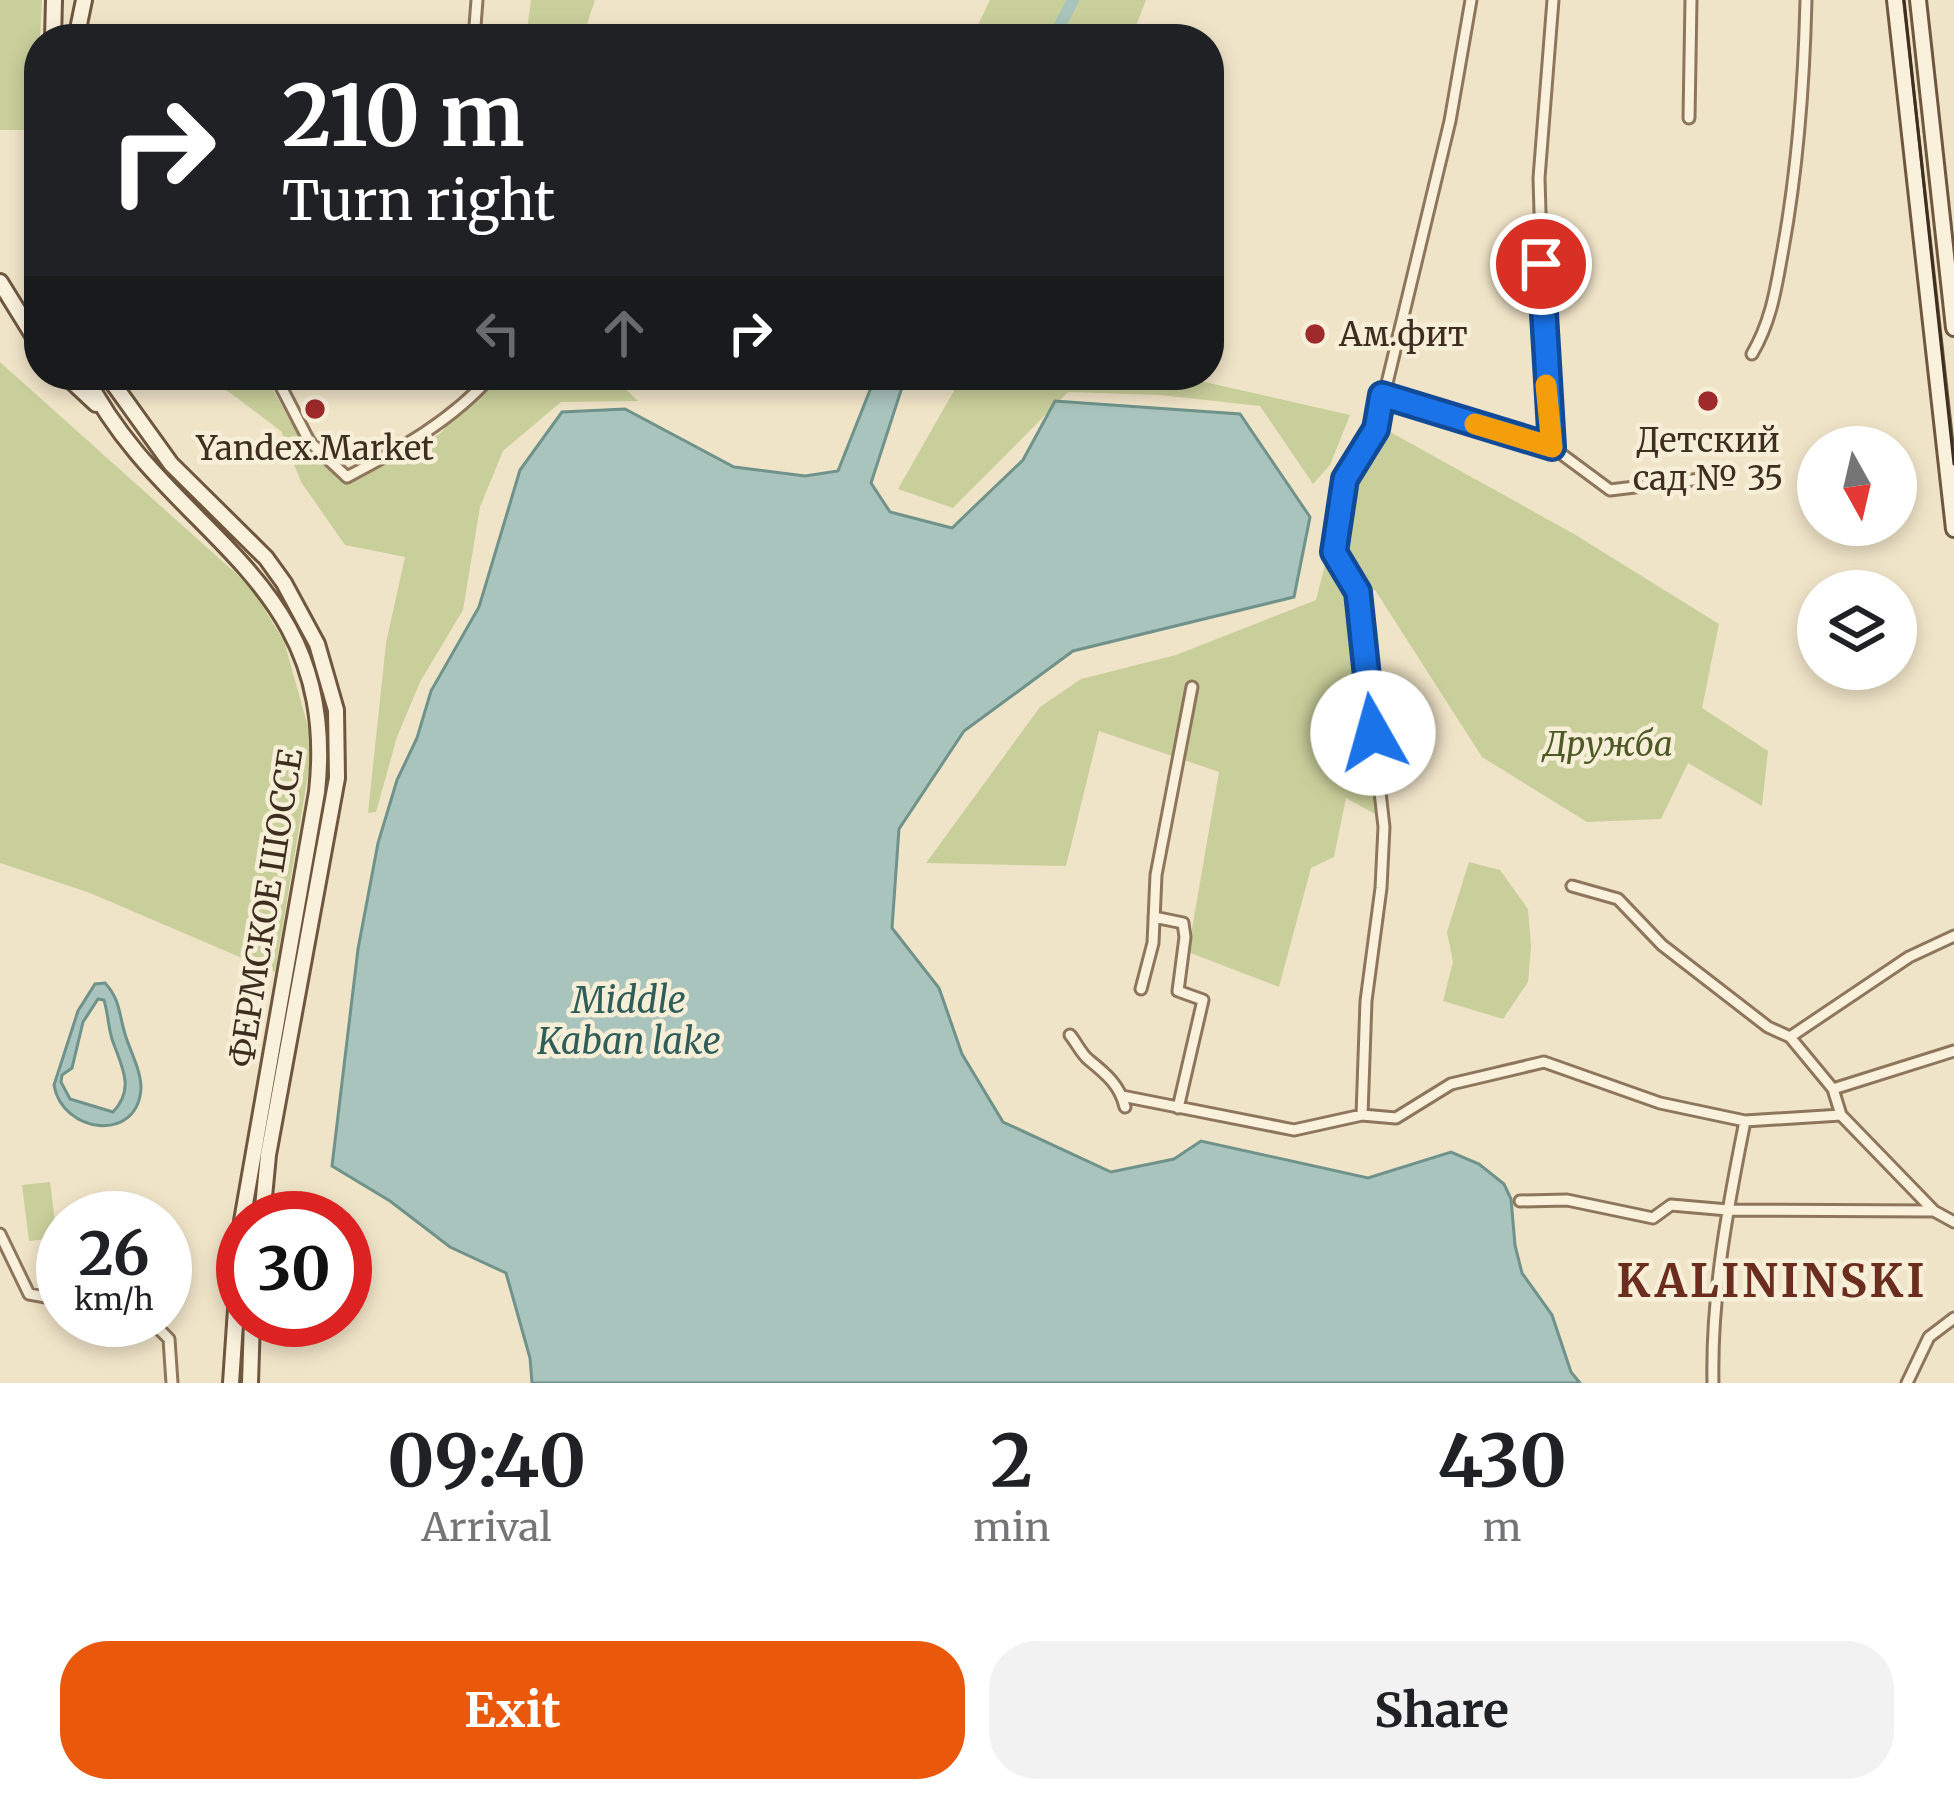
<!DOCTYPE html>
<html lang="en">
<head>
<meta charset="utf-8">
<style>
	:root { --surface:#fff; --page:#f2f2f2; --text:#202124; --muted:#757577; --accent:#ea580c }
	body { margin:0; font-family:Merriweather,serif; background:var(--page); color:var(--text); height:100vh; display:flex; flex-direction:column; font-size:45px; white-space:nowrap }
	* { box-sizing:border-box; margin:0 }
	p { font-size:39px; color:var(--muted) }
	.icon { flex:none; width:66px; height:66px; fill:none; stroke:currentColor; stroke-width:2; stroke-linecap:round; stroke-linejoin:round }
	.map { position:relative; height:1383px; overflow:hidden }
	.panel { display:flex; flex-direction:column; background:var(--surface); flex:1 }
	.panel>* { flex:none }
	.hud { position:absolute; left:24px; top:24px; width:1200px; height:366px; border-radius:48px; box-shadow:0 6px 18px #0003; background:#202124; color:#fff; overflow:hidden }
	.needle { width:78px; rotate:172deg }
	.tools { position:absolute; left:1797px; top:426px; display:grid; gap:24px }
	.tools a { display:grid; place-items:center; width:120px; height:120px; border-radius:50%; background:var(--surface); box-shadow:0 6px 18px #0003; font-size:60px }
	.speed { position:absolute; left:36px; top:1191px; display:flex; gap:24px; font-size:60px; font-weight:700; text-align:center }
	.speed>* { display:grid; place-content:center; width:156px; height:156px; border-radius:50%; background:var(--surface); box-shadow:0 6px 18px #0003; line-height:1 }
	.speed small { font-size:30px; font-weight:400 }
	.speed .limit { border:18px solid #d22; background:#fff; color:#111 }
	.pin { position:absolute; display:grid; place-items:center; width:102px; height:102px; color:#fff; margin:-51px; border:6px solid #fff; border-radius:50%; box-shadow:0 3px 12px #0007 }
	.me { position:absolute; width:132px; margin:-66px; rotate:353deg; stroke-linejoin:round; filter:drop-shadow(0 0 9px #0008) }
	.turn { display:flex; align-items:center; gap:42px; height:252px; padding:0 60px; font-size:54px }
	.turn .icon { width:156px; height:156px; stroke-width:2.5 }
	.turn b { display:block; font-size:84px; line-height:102px }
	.lanes { display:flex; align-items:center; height:114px; padding:0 60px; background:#0003; justify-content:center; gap:60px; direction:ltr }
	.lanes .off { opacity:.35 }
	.eta { display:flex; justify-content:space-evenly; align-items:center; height:204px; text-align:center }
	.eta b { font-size:72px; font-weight:700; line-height:84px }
	.button { display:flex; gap:24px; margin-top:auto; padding:24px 60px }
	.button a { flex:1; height:138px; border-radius:48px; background:var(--accent); color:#fff; font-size:48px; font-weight:700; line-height:138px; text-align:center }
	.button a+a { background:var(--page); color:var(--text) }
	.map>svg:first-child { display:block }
</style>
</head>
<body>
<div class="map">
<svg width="1954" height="1383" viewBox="0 0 1954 1383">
	<rect width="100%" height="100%" fill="#f0e4c8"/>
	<path fill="#c9cf9b" d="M0 0H42L35 130H0Z
		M531 0H595L582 39H526Z
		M990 0H1146L1131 39H971Z
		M0 362 250 586 284 641 313 745 275 972 90 893 0 863Z
		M206 375H265L288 417 323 465 364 476 441 433 485 375H611L638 401 561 402 503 451 480 507 463 610 420 682 397 737 376 812 368 813 386 643 405 557 345 545 301 482 281 431Z
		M963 375H1174L1350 415 1330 465 1313 484 1260 406 1160 395 1068 392 953 508 898 489Z
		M1383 428 1574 534 1719 624 1702 708 1768 751 1762 806 1688 763 1661 819 1587 822 1482 757 1375 590 1365 593 1388 821 1346 798 1334 857 1311 868 1279 987 1188 952 1219 772 1099 731 1066 866 926 863 1040 707 1081 679 1176 655 1316 600 1325 565 1364 591 1346 540 1355 466Z
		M1469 862 1500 870 1528 909 1531 946 1528 982 1503 1019 1443 1001 1453 962 1447 932Z
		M50 1182 57 1238 29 1241 22 1185Z"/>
	<path fill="#a9c4bc" stroke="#6f938a" stroke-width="3" fill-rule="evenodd" d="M876 375H906L871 483 890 512 952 528 1023 460 1055 401 1240 414 1310 517 1294 597 1073 651 964 731 899 829 892 928 939 988 962 1054 1003 1122 1111 1172 1174 1159 1201 1141 1368 1178 1451 1152 1479 1164 1504 1184 1511 1199 1515 1245 1522 1273 1552 1315 1571 1372 1580 1383H532L530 1358 506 1273 450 1247 390 1201 332 1166 358 949 378 843 397 780 417 738 431 691 479 607 520 470 562 412 625 409 734 467 805 476 838 471Z
		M105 983C120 999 119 1014 125 1034 130 1051 141 1070 141 1088 138 1144 62 1133 54 1085L78 1011 95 984ZM98 999 104 1000C108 1013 108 1026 112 1039 121 1066 136 1088 113 1112L70 1099 61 1082 62 1075 72 1068 83 1022Z"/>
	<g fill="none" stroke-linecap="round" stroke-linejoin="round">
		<path stroke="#a9c4bc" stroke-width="12" d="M1053 39 1073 0"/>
		<defs>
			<path id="street" d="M474 39 477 0
				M1689 118 1691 0
				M1752 354C1772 320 1776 287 1783 249 1798 166 1804 84 1806 0
				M275 375 309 441 347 477C400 449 452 421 492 375
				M1382 395 1552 447 1610 490 1709 478
				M1552 447 1545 380 1539 178 1553 0
				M1572 886 1618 899 1662 945 1768 1027 1790 1037 1833 1089 1841 1115 1934 1211
				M1154 917 1183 923 1185 937 1178 991 1203 1000 1178 1108
				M1141 989 1153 943 1156 875 1192 687
				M1070 1035C1076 1042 1082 1055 1089 1060 1105 1073 1120 1085 1125 1107
				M1790 1037 1909 957 1954 936
				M1833 1089 1954 1051
				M1122 1096 1294 1130 1362 1115 1396 1118 1451 1084 1544 1062 1660 1103 1745 1121 1841 1115
				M1362 1115 1366 1001 1381 888 1384 827 1357 591 1334 552 1345 479 1376 429 1450 121 1471 0
				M1520 1201 1567 1200 1653 1218 1671 1205 1728 1210 1934 1211 1954 1222
				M0 1234 29 1294 63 1300
				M150 1320 169 1339 172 1383
				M1713 1383C1711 1295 1728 1206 1745 1121
				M1907 1383 1929 1337 1954 1318"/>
			<path id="secondary" d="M1895 0 1954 529
				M1918 0 1954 328
				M53 39 54 0
				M76 39 84 0
				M0 282 39 345
				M65 375 96 404
				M85 375C166 537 341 573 317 792L242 1221 231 1383
				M107 375 171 464 266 558 284 583 317 644 336 710 337 778 268 1155 262 1218
				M250 1383 252 1320"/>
		</defs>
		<use href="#street" stroke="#8d765c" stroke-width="15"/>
		<use href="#secondary" stroke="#6f573f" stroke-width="20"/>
		<use href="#street" stroke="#faf1dc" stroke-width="9"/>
		<use href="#secondary" stroke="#faf1dc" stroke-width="14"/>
		<path stroke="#3d2e20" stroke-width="3" d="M1904 0 1954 464"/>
	</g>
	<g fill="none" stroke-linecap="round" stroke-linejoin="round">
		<defs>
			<path id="route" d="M1373 733 1358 592 1334 552 1345 479 1376 429 1382 395 1552 447 1541 264"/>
		</defs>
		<use href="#route" stroke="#114b97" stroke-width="30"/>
		<use href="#route" stroke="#1a73e8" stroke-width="21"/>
		<path stroke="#f59e0b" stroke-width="21" d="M1475 424 1552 447 1546 385"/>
	</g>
	<g fill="#9e2a2b" stroke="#f7eed8" stroke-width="4.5">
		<circle cx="1315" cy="334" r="12"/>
		<circle cx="1708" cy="401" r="12"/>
		<circle cx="315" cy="409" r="12"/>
	</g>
	<g text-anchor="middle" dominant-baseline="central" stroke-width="9" stroke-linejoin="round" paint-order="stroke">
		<g font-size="33" fill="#3d2e20" stroke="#f7eed8">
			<text x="1339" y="334" text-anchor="start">Ам.фит</text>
			<text x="1708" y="440">Детский<tspan x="1708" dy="38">сад № 35</tspan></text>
			<text x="315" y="448">Yandex.Market</text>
		</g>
		<g font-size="33" font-style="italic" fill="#4d5a26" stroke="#f7eed8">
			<text x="1608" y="744">Дружба</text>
		</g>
		<g font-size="33" fill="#3d2e20" stroke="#f7eed8">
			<text transform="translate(266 908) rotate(-81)">ФЕРМСКОЕ ШОССЕ</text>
		</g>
		<g font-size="36" font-style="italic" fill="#2f5d5a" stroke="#f7eed8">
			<text x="629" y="1000">Middle<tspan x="629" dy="41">Kaban lake</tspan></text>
		</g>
		<g font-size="45" font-weight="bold" letter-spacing="3" fill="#6b2e1e" stroke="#f7eed8">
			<text x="1772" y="1281">KALININSKI</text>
		</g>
	</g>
</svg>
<div class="tools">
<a><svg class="needle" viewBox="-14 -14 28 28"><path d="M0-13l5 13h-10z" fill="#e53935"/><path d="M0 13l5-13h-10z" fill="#757577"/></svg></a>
<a><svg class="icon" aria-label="layers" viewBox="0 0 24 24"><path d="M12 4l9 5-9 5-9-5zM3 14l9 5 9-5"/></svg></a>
</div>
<div class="speed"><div>26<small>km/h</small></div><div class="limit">30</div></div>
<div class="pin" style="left:1541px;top:264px;background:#d93025"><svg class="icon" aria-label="arrive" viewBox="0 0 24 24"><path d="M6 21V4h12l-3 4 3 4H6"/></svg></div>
<svg class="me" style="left:1373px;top:733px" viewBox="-20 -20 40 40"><circle r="19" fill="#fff"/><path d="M0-13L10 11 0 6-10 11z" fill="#1a73e8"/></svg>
<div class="hud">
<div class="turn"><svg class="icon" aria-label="right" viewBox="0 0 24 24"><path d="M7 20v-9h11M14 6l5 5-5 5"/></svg><div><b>210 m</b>Turn right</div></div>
<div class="lanes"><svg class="icon off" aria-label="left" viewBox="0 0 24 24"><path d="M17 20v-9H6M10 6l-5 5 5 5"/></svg><svg class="icon off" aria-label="ahead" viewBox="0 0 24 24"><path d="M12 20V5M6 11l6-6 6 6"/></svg><svg class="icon" aria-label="right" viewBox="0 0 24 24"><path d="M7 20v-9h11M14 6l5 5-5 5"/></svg></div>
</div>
</div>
<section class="panel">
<div class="eta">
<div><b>09:40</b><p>Arrival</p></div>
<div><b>2</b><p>min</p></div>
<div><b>430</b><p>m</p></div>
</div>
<div class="button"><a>Exit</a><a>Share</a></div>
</section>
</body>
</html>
